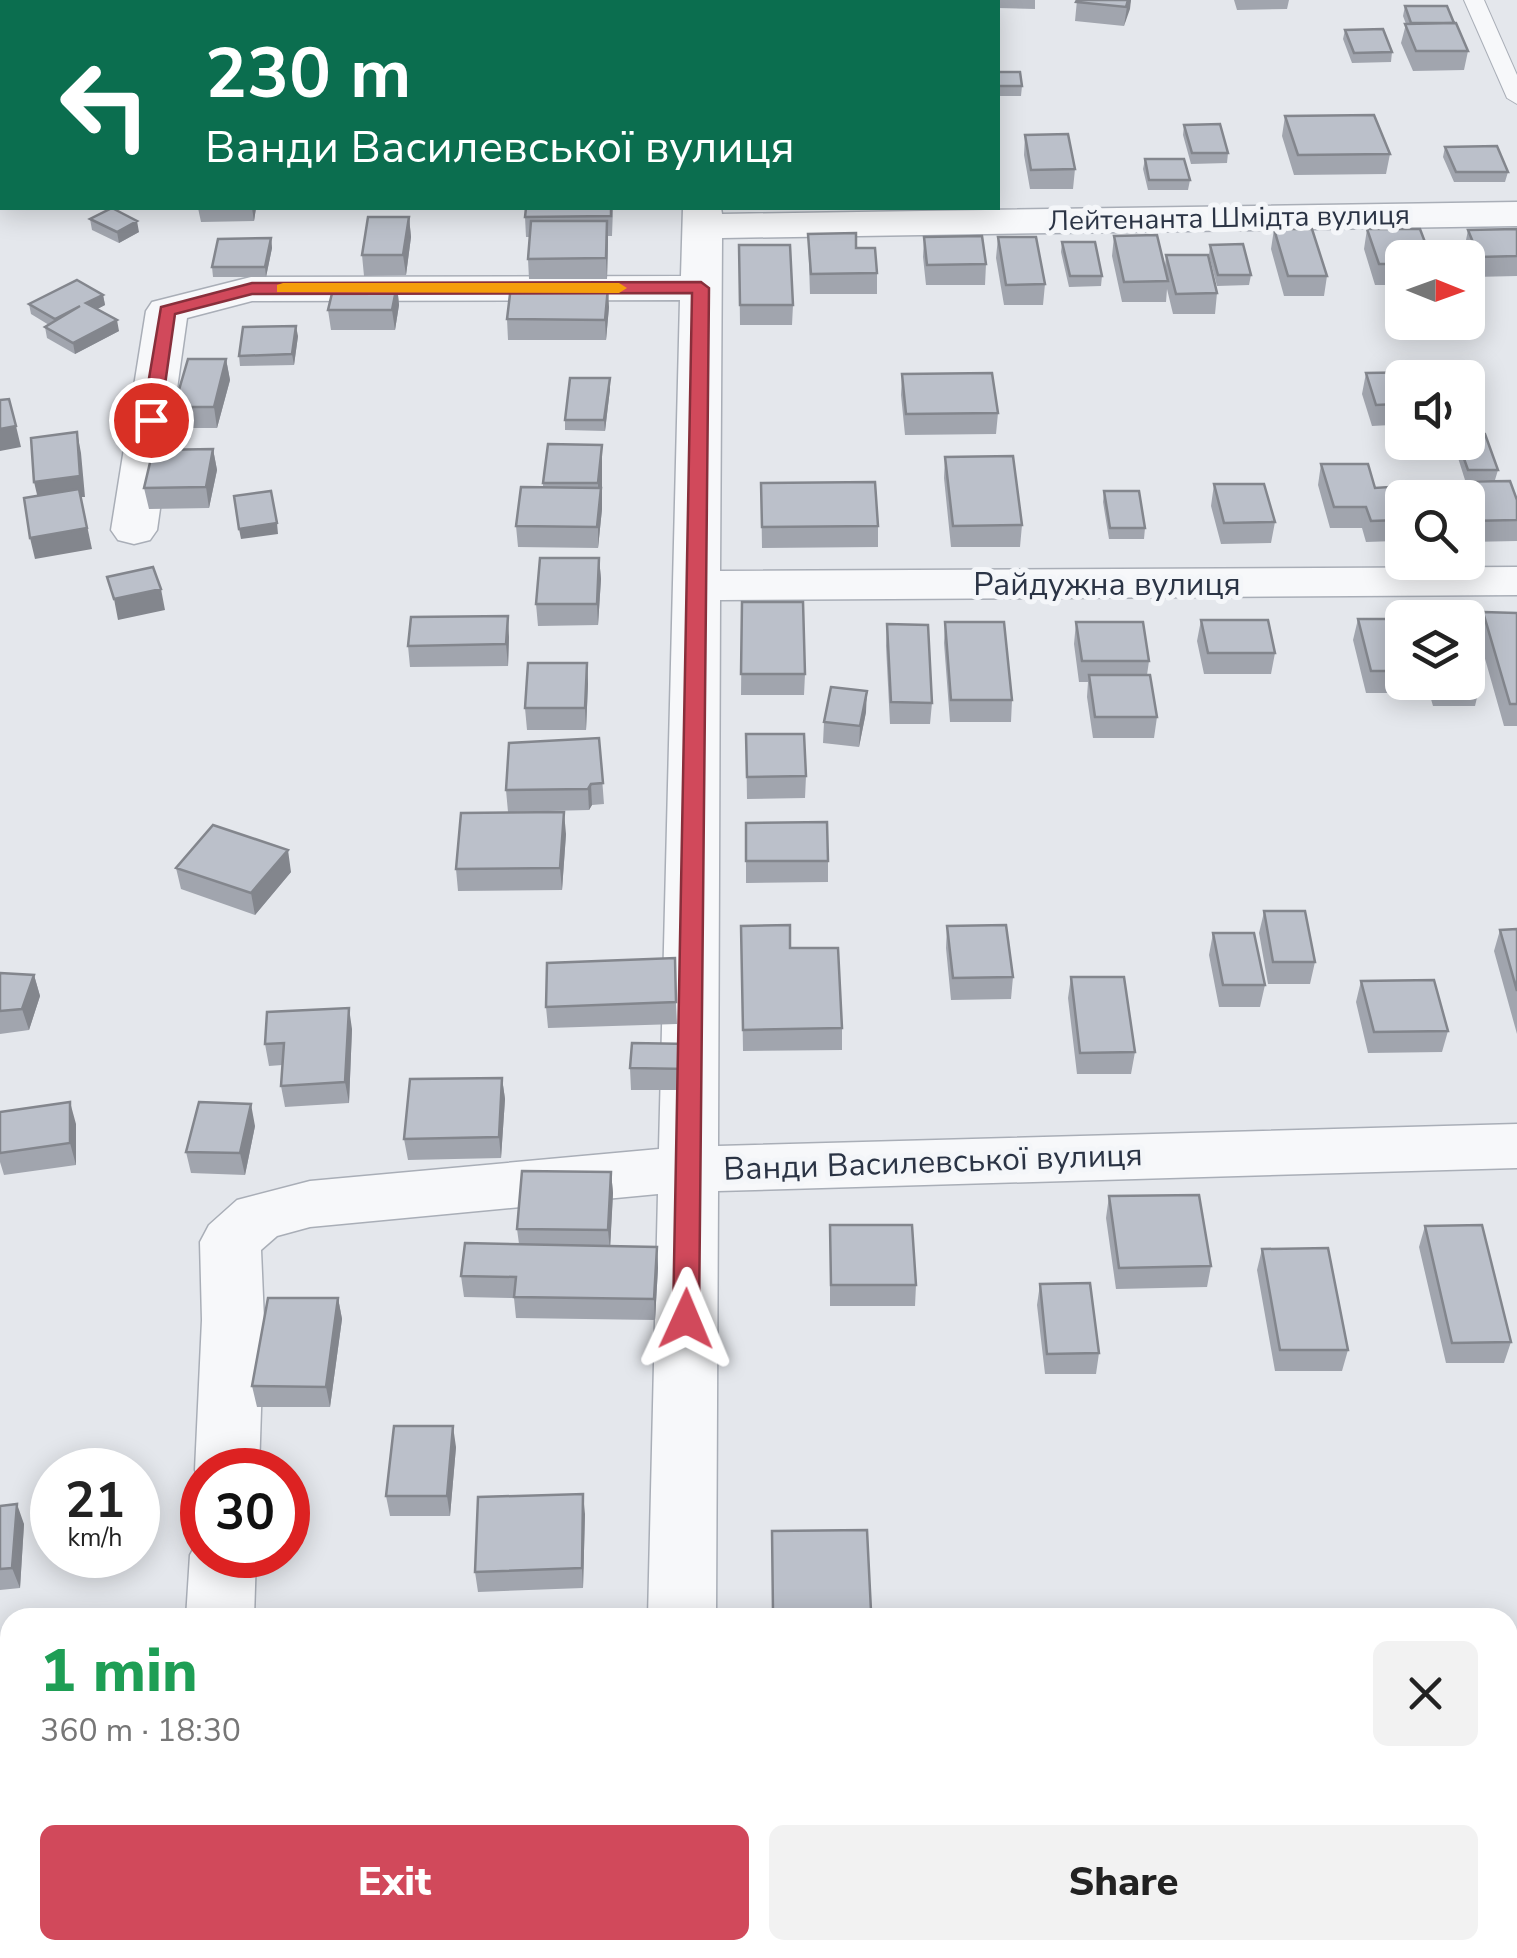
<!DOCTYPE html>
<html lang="en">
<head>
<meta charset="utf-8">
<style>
	:root { --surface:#fff; --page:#f2f2f2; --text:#222; --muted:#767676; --accent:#d1495b }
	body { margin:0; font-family:"Nunito Sans",sans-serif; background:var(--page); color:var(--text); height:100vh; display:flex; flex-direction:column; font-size:38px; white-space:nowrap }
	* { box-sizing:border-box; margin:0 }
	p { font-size:32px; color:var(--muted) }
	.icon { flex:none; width:55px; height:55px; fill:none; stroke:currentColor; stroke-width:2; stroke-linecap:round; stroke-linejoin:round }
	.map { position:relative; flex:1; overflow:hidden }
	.drawer { position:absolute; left:0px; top:1608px; width:1518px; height:352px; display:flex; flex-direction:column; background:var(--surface); border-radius:30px 30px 0 0; box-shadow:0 5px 25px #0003 }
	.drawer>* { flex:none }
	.top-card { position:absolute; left:0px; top:0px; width:1000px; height:210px; box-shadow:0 5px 25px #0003; background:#0b6e4f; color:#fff; overflow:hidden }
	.needle { width:65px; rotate:91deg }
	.tools { position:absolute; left:1385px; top:240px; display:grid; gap:20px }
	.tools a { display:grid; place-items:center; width:100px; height:100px; border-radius:15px; background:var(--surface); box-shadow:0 5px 25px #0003; font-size:50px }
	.speed { position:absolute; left:30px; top:1448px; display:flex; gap:20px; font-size:50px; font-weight:700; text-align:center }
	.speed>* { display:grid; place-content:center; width:130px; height:130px; border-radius:50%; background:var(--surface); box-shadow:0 5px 25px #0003; line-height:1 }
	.speed small { font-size:25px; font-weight:400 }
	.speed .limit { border:15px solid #d22; background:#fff; color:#111 }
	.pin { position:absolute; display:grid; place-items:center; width:85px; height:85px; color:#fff; margin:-42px; border:5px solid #fff; border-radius:50%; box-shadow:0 2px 10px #0007 }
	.me { position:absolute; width:110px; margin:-55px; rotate:1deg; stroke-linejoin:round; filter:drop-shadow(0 0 8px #0008) }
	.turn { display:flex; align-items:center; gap:35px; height:210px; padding:0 40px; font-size:45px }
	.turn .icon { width:130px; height:130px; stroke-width:2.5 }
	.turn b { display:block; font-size:70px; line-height:85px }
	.round { display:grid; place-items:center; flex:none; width:105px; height:105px; border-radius:15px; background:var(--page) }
	.summary { display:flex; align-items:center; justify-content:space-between; height:170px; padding:0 40px }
	h1 { font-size:60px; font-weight:800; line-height:75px; color:#1e9e55 }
	.button { display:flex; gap:20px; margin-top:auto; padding:20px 40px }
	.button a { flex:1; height:115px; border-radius:15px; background:var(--accent); color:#fff; font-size:40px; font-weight:800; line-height:115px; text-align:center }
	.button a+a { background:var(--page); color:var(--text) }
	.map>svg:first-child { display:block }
</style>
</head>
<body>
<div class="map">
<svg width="1517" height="1958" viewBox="0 0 1517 1958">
	<rect width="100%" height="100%" fill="#e4e7ec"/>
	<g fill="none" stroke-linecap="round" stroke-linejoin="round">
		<defs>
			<path id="service" d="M1464 0H1484L1517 75V104L1507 98Z"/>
			<path id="minor" d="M683 0H719V2H684Z
				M2 48V70L0 71V49Z
				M1517 202V226L722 238 720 571 1517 567V595L720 600 718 1146 1517 1124V1168L718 1191 716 1618H648L658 1194 310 1227 277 1236 261 1250 264 1320 259 1470H202V1486L195 1470 202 1320 200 1242 209 1225 237 1200 310 1181 659 1149 680 300 252 301 187 318 157 530 150 540 134 544 118 540 111 530 146 311 152 302 251 277 681 276 683 208H721L722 214Z
				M202 1533V1555H256L254 1618H186L190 1555Z
				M1508 1918H1517V1958H1336L1339 1950H1508Z
				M122 1950H196L194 1958H120Z
				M641 1950H715V1958H641Z"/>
		</defs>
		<use href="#service" stroke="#a9aeb7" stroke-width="2"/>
		<use href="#minor" stroke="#a9aeb7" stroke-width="3"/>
		<use href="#service" fill="#f7f8fa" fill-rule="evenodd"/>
		<use href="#minor" fill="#f7f8fa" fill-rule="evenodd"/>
	</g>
	<path fill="#a1a5ae" d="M447 0H492L485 2H451Z
		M907 0H952V2H907Z
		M984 0H1035V9L998 8V2H984Z
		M1077 0H1131L1124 26 1075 21Z
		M1234 0H1289L1287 9 1237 10Z
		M1405 6 1454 23 1468 51 1464 70 1413 71 1401 43 1406 24 1403 16Z
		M1345 30 1392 52 1391 62 1352 63 1343 39Z
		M998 72 1022 86 1021 96H998Z
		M1285 116 1390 154 1386 174 1294 175 1282 136Z
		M1184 125 1228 153 1227 163 1191 164 1183 135Z
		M1025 135 1075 169 1073 189H1030L1024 155Z
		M1445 147 1508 172 1505 182H1454L1443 157Z
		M1145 159 1190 180 1188 190H1148L1143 169Z
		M198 208H256L254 221 201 222Z
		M526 208H613L612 236H608L607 279H529L528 259 530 237H526L525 217Z
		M409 217 411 237 406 275 364 276 362 255Z
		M90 219 139 232 119 243 92 230Z
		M1274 229 1327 276 1324 296H1284L1271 249Z
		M1367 229 1402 258V285H1375L1364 249Z
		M1517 229V276L1474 277 1464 250 1468 230Z
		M808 234 856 248 877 273V294H810Z
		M1114 236 1165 267 1166 255 1217 293 1215 314H1173L1167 289 1166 302H1122L1112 256Z
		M924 237 986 264 985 285H926L923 257Z
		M998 237 1045 284 1043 305H1004L996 258Z
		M271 238 272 248 266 277H213L212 267Z
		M1062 242 1102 276 1101 286 1069 287 1061 252Z
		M739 245 793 305 792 325H740Z
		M1210 245 1251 275 1249 285 1217 286 1209 255Z
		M397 285 399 305 395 330H331L328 310Z
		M103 295 105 305 97 309 119 331 75 354 47 338 45 327 49 325 31 314 29 304Z
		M609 307 606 340H508L507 319Z
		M298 336 294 365 240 366 239 356Z
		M226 359 230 380 217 428H178L174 407Z
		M1366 373 1402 378V442H1441L1440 444 1398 445 1391 425 1372 426 1362 394Z
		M902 374 998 413 996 434 905 435 901 395Z
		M610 378V389L605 431 565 430V420Z
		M1453 442H1468L1498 470 1495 480H1465Z
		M602 445V509L598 548 518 547 516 526 543 488V483Z
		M213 449 217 470 209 508 149 509 144 488Z
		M945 457 1022 525 1020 547H951L944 478Z
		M1321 464 1375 488 1399 520 1395 541 1366 542 1362 528H1330L1318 485Z
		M1442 482 1517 500V541L1468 542V498H1439Z
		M761 483 878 526V547L762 548Z
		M1214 484 1275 522 1271 543 1221 544 1211 506Z
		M1104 491 1145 528 1144 539H1109L1103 502Z
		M599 558 601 579 598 625 538 626 536 604Z
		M742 602 805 674 804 695H741Z
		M1483 612 1517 613V726H1504L1478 634Z
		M1358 619H1402V682H1425L1423 693H1366L1353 640Z
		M1201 620 1275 653 1271 674H1204L1197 641Z
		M945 622 1012 700 1011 722H950L944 643Z
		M1076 622 1149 661 1147 675 1157 717 1154 738H1093L1087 697 1088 682H1079L1074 644Z
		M887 624 932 703 930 724H890L886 646Z
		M509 637 508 666 410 667 408 646Z
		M587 663 588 684 586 730H527L525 708Z
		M1426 682H1468L1480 685 1475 706H1433Z
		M866 712 859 747 823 743 824 722Z
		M746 734 806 776 805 798 747 799Z
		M599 738 604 804 592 805 589 810 508 812 506 790Z
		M746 823 828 861V882L746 883Z
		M566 834 562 890 458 891 456 869Z
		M176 868 291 872 255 915 181 889Z
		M1264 912 1315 962 1310 984H1268L1259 933Z
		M741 926 790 948 842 1028V1050L743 1051Z
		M947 926 1013 977 1011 999 951 1000 946 948Z
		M1517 929V1034L1494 951 1500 930Z
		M1213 933 1265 985 1260 1007H1219L1209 955Z
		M0 973 34 975 40 996 29 1030 0 1034Z
		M1071 977 1135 1052 1131 1074H1077L1068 998Z
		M1361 981 1448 1031 1442 1052 1368 1053 1356 1002Z
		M676 1002 677 1024 548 1028 546 1007Z
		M352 1029 349 1103 285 1107 281 1086 282 1065 269 1066 265 1044Z
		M690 1044V1090H631L630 1068Z
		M502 1078 505 1099 501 1158 408 1160 404 1139Z
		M0 1112 76 1124V1165L4 1175 0 1162Z
		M255 1126 245 1175 191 1173 186 1152Z
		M611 1172 613 1193 610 1246 657 1247 658 1268 655 1320 516 1318 514 1298 464 1297 461 1276 519 1244 517 1229Z
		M1109 1196 1211 1266 1207 1287 1116 1289 1106 1218Z
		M830 1225 916 1285 915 1306H830Z
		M1425 1226 1511 1342 1504 1363H1446L1419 1247Z
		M1262 1249 1348 1350 1342 1371H1275L1257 1270Z
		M1040 1284 1099 1353 1096 1374H1045L1037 1305Z
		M338 1298 342 1319 330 1407H257L252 1386Z
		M456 1447 450 1516H390L386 1496Z
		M0 1506 24 1524 20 1588 0 1590Z
		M585 1514 583 1588 478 1592 475 1572Z
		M772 1531 871 1611V1618H773Z
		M1508 1748H1517V1887H1508Z"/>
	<path fill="#83868d" d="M331 0H356L350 2H332Z
		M462 0H492L485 2H463Z
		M1128 0H1131L1130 9 1124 26Z
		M2 164V186L0 187V165Z
		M252 208H256L254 221Z
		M409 217 411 237 406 275 403 255Z
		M137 221 139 232 119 243 117 232Z
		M607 221 608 241 607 279 606 258Z
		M271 238 272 248 266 277 265 267Z
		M397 285 399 305 395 330 392 310Z
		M608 287 609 307 606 340 605 320Z
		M103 295 105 305 88 314 86 303Z
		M117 320 119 331 75 354 73 343Z
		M296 326 298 336 294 365 292 354Z
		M226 359 230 380 217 428 214 407Z
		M610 378V389L605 431 604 420Z
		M16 426 21 447 0 451V429Z
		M77 432 81 453 85 497H81L92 549 35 559 30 538 39 503 34 482Z
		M602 445V509L598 548V483Z
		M213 449 217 470 209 508 206 487Z
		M277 523 278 534 241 539 239 529Z
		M599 558 601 579 598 625 597 604Z
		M161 589 165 610 118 620 114 599Z
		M508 616 509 637 508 666 506 644Z
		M587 663 588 684 586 730 585 708Z
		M867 691 866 712 859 747 860 726Z
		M591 784 592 805 589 810 588 789Z
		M564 812 566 834 562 890 560 868Z
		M288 850 291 872 255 915 251 893Z
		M34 975 40 996 29 1030 22 1009Z
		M349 1008 352 1029 349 1103 345 1082Z
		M502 1078 505 1099 501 1158 499 1137Z
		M70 1102 76 1124V1165L70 1143Z
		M251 1104 255 1126 245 1175 240 1153Z
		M611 1172 613 1193 610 1251 608 1230Z
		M657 1247 658 1268 655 1320 654 1299Z
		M338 1298 342 1319 330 1407 326 1387Z
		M453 1426 456 1447 450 1516 447 1496Z
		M583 1494 585 1514 583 1588 582 1568Z
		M17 1504 24 1524 20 1588 12 1568Z
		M328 1950H334L333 1958H327Z"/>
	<path fill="#bbc0ca" stroke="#83868d" stroke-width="2.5" d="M227 0H241L245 2H221Z
		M557 0H645V2H557Z
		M763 0H794V2H763Z
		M806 0H847V2H807Z
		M1077 0H1128L1126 7 1076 2Z
		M1405 6H1447L1454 23H1411Z
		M1456 23 1468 51H1416L1405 24Z
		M1383 29 1392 52 1354 53 1345 30Z
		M998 72H1020L1022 86H998Z
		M1374 115 1390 154 1298 155 1285 116Z
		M1220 124 1228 153H1192L1184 125Z
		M1068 134 1075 169 1031 170 1025 135Z
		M1497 146 1508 172H1456L1445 147Z
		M1145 159H1184L1190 180H1149Z
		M112 208 137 221 117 232 90 219Z
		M526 208H611V216L525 217Z
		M368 217H409L403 255H362Z
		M531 221H607L606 258 528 259Z
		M1274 229H1312L1327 276H1288Z
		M1367 229H1420L1431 258H1402V264H1379Z
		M1517 229V256L1479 257 1468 230Z
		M856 233V248H875L877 273 811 274 808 234Z
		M1157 235 1168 281 1124 282 1114 236Z
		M982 236 986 264 927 265 924 237Z
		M998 237H1036L1045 284 1006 285Z
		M271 238 265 267H212L218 239Z
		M1062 242H1095L1102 276H1070Z
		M1243 244 1251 275H1218L1210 245Z
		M739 245H790L793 305H740Z
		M1166 255H1208L1217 293 1176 294Z
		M77 280 103 295 86 303 117 320 73 343 45 327 80 306 55 319 29 304Z
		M334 285H397L392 310H328Z
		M511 286 608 287 605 320 507 319Z
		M296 326 292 354 239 356 243 327Z
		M188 359H226L214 407H174Z
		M1427 372 1429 378H1402V424L1396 404 1376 405 1366 373Z
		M992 373 998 413 906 414 902 374Z
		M570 378H610L604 420H565Z
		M9 399 16 426 0 429V400Z
		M77 432 80 476 34 482 31 438Z
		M1468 434H1485L1498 470H1468L1458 442H1468Z
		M548 444 602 445 598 483H543Z
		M213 449 206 487 144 488 153 450Z
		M1013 456 1022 525 953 526 945 457Z
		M1321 464H1368L1375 488 1389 487 1399 520 1371 521 1366 507H1334Z
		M1510 481 1517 500V520L1468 521V498H1448L1442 482Z
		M875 482 878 526 762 527 761 483Z
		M1214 484H1264L1275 522 1224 523Z
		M521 487 601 488 597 527 516 526Z
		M79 489 87 528 30 538 24 498Z
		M271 491 277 523 239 529 234 496Z
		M1104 491H1139L1145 528H1110Z
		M540 558H599L597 604H536Z
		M153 567 161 589 114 599 107 577Z
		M742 602H803L805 674H741Z
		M1483 612 1517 613V704H1510Z
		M1419 615H1460V618H1419Z
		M508 616 506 644 408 646 411 617Z
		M1358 619H1402V671H1371Z
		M1201 620H1268L1275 653H1208Z
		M945 622H1004L1012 700H951Z
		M1076 622H1143L1149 661H1082Z
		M887 624 928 625 932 703 891 702Z
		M1468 642 1480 685H1438L1437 682H1468Z
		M528 663H587L585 708H525Z
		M1089 675H1150L1157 717H1095Z
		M831 687 867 691 860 726 824 722Z
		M746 734H804L806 776 747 777Z
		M599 738 603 783 591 784 588 789 506 790 509 743Z
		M564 812 560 868 456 869 461 813Z
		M827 822 828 861H746V823Z
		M213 825 288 850 251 893 176 868Z
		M1264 911H1305L1315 962H1273Z
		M790 925V948H838L842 1028 743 1030 741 926Z
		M1006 925 1013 977 953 978 947 926Z
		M1517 929V991L1500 930Z
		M1213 933H1254L1265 985H1223Z
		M675 958 676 1002 546 1007 547 963Z
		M0 973 34 975 22 1009 0 1011Z
		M1071 977H1124L1135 1052 1080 1053Z
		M1434 980 1448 1031 1374 1032 1361 981Z
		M349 1008 345 1082 281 1086 284 1043 265 1044 267 1012Z
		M632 1043 690 1044 689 1069 630 1068Z
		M502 1078 499 1137 404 1139 410 1079Z
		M70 1102V1143L0 1153V1112Z
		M199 1102 251 1104 240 1153 186 1152Z
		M522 1171 611 1172 608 1230 517 1229Z
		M1199 1195 1211 1266 1119 1268 1109 1196Z
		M830 1225H912L916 1285H831Z
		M1482 1225 1511 1342 1452 1343 1425 1226Z
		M465 1243 657 1247 654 1299 514 1297 516 1277 461 1276Z
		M1328 1248 1348 1350H1280L1262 1249Z
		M1090 1283 1099 1353 1047 1354 1040 1284Z
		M268 1298H338L326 1387 252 1386Z
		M394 1426H453L447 1496H386Z
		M583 1494 582 1568 475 1572 478 1497Z
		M17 1504 12 1568 0 1569V1506Z
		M867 1530 871 1611 773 1612 772 1531Z
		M1508 1748H1517V1868H1508Z
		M248 1950H328L327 1958H248Z"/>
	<path fill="#d1495b" stroke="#882f3b" stroke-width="2.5" d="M701 282 709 288 699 1319 695 1326 686 1329 677 1326 673 1319 692 293 252 294 175 314 160 420 151 426 142 420 161 307 252 283Z"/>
	<path fill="#f59e0b" d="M283 283H619L627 288 619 293 277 292V285Z"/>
	<g text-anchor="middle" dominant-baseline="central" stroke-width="10" stroke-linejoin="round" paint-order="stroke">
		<g font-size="28" fill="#2b3445" stroke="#f4f6f9">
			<text transform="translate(1229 218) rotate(-1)">Лейтенанта Шмідта вулиця</text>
		</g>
		<g font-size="32" fill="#2b3445" stroke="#f4f6f9">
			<text x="1107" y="584">Райдужна вулиця</text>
			<text transform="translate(933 1162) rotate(-2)">Ванди Василевської вулиця</text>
		</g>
	</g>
</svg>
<div class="tools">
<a><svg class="needle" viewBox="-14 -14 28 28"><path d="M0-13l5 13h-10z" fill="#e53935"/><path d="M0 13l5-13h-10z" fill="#767676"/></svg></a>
<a><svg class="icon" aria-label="sound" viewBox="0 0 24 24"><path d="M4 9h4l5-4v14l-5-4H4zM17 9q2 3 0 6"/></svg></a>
<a><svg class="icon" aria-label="search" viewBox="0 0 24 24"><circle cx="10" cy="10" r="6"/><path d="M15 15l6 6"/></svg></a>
<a><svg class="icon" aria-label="layers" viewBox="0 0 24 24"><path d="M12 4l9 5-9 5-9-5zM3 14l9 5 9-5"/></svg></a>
</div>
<div class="speed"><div>21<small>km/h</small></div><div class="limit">30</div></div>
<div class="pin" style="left:151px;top:420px;background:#d93025"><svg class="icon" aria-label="arrive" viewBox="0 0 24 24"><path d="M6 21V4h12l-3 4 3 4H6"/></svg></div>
<svg class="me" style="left:686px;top:1319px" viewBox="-20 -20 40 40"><path d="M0-17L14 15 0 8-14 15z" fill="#d1495b" stroke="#fff" stroke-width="4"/></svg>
<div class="top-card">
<div class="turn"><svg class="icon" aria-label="left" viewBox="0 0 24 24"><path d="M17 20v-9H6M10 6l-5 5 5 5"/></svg><div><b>230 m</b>Ванди Василевської вулиця</div></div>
</div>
<section class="drawer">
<div class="summary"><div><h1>1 min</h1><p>360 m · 18:30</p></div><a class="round"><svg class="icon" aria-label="close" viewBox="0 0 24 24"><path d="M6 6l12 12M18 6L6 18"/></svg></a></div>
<div class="button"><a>Exit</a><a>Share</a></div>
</section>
</div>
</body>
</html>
